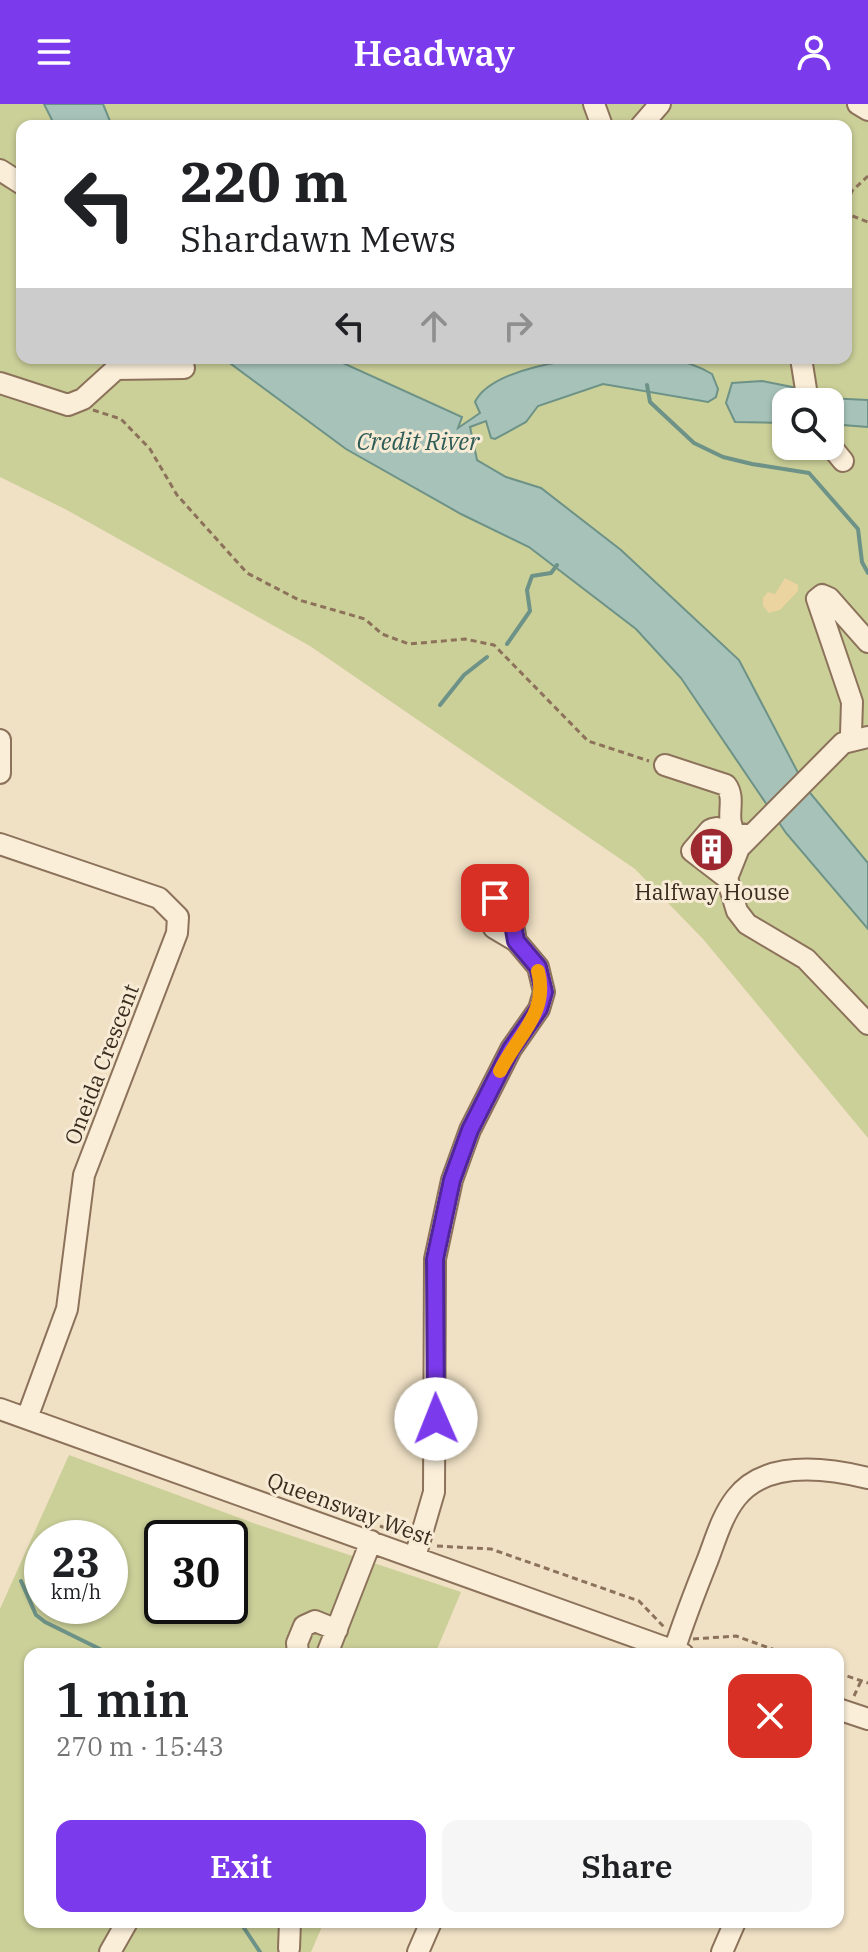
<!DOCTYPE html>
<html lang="en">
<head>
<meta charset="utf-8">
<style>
	:root { --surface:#fff; --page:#f6f6f6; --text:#202124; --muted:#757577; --accent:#7c3aed }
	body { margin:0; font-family:"IBM Plex Serif",serif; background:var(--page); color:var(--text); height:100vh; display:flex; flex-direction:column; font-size:30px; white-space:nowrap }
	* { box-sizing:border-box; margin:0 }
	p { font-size:26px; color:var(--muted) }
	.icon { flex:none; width:44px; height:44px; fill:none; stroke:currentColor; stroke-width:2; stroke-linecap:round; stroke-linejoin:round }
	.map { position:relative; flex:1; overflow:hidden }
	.panel { position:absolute; left:24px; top:1544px; width:820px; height:280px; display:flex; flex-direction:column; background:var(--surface); border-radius:16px; box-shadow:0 2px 6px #0004 }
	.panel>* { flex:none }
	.hud { position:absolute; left:16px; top:16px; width:836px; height:244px; border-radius:16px; box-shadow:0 2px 6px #0004; background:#fff; color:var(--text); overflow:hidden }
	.controls { position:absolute; left:772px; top:284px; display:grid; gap:16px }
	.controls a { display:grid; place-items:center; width:72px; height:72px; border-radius:16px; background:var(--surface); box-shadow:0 2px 6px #0004; font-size:40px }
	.speed { position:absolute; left:24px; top:1416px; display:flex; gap:16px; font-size:40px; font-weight:700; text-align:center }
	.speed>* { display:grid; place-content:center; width:104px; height:104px; border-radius:50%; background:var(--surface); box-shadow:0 2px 6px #0004; line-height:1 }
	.speed small { font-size:20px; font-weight:400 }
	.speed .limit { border:4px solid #111; border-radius:12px; background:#fff; color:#111 }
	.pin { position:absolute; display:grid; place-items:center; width:68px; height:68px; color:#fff; margin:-34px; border-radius:16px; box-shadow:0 4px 12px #0006 }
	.me { position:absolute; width:88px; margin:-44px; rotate:359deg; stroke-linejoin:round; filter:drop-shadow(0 0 6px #0008) }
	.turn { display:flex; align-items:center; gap:28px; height:168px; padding:0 32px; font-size:36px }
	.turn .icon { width:104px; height:104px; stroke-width:2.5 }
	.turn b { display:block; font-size:56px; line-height:68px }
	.lanes { display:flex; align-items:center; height:76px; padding:0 32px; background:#0003; justify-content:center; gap:40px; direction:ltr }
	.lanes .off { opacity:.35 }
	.round { display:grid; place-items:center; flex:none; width:84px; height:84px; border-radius:16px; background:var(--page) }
	.overview { display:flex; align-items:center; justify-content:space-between; height:136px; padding:0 32px }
	h1 { font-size:48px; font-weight:600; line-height:60px }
	.button { display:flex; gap:16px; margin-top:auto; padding:16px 32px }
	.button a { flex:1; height:92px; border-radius:16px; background:var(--accent); color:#fff; font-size:32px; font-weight:600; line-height:92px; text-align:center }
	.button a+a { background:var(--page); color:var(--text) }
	header { display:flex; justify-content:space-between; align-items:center; height:104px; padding:0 32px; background:var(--accent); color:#fff; font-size:36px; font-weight:600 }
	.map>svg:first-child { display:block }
</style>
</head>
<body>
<header><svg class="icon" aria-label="menu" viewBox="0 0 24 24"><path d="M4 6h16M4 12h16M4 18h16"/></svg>Headway<svg class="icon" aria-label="person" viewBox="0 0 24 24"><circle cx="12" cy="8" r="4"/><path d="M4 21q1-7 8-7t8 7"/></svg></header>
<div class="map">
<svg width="868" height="1848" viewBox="0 0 868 1848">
	<rect width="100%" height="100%" fill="#f0e1c5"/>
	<path fill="#cbcf98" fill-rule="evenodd" d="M0 0H868V1034L703 835 635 765 310 542 65 405 0 373ZM22 22H846V254H22ZM786 298H830V342H786Z
		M69 1351 256 1420 461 1488 435 1550H30V1818H324L311 1848H0V1505ZM42 1434H110V1502H42ZM162 1434H230V1502H162Z"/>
	<path fill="#ecd4a1" d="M785 474 798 481V487L780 506 769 509 763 502V494L768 488 775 490Z"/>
	<path fill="#a7c3b9" stroke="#6d9287" stroke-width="2" d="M44 0H103L112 22H55Z
		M223 254H332L462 313 458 324 480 309 475 298C495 255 630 246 671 255 684 257 700 263 712 270L718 285 716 293 708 298 603 280 538 302 526 318 495 335 491 334 486 317 470 323 477 356 506 373 541 384 621 446 739 556 806 684 868 759V825L786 729 681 574 636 525 529 443 461 410 346 345Z
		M762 277 797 284 804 298H786V319L735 318 726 299 732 279Z
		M826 294 868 296V323L830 320V298H812L813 295Z"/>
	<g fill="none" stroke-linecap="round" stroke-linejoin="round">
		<path stroke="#6d9287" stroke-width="4" d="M647 281 650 298 694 339 723 353 752 360 809 369 858 425 862 458 868 469
			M507 540 530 507 527 486 532 472 551 469 557 461
			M440 601 464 571 487 553
			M21 1477 36 1511 45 1518 110 1550
			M240 1818 260 1848"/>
		<defs>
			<path id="minor" d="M594 0 602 22
				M858 0 868 6
				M641 22 660 0
				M0 66 22 80
				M801 254 808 298
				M0 279 68 301 83 295 116 265 184 264
				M830 341 843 357
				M851 630 852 598 817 495 822 491 829 494 868 538
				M0 636V669
				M665 661 726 681C737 696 724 713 735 729L747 731 739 744 843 639 868 633
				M712 725 717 724 736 742 733 746 710 726 692 747 727 774
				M0 740 159 794 178 813 177 829 84 1071 67 1205 27 1314
				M739 744 727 774 737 807 747 820 806 855 868 920
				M0 1305 683 1550
				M415 1453 434 1388 435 1155 452 1076 470 1026 511 945 539 905 544 888 538 863 516 837 494 824 482 802 495 794 509 798 516 837
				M674 1547C684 1516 696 1485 708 1455 716 1434 722 1412 736 1394 766 1355 827 1364 868 1374
				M298 1550 297 1539 304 1522 315 1517 337 1526
				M327 1550 371 1437
				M838 1605 868 1615
				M289 1844 290 1818
				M110 1848 127 1818
				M418 1848 431 1818
				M722 1848 735 1818"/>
		</defs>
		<use href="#minor" stroke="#8c725a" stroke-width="24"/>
		<path stroke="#8c725a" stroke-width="3" stroke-dasharray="6 4" stroke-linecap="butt" d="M868 72 852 87 847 99 850 111 868 118
			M93 306 121 315 150 345 177 391 247 469 299 496 365 515 382 530 409 540 465 535 494 541 588 637 649 657
			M380 1422 403 1430
			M437 1442 491 1445 639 1497 664 1523
			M693 1535 736 1532 786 1550
			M838 1569 868 1579
			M854 1592 861 1577"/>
		<use href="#minor" stroke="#faeed9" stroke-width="20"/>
	</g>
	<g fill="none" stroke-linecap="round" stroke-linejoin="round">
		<defs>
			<path id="route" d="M436 1315 435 1155 452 1076 470 1026 511 945 539 905 544 888 538 863 516 837 509 798 495 794"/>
		</defs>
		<use href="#route" stroke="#51269a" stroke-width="20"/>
		<use href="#route" stroke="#7c3aed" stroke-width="14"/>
		<path stroke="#f59e0b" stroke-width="14" d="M500 967C518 930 549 909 538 867"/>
	</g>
	<defs>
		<symbol id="building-disc" viewBox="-11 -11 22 22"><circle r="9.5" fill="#9d282f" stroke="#f7ebd5"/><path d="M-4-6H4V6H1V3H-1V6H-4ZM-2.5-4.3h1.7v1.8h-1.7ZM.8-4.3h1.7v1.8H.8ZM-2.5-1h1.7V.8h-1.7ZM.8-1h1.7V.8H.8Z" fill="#fff"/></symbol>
	</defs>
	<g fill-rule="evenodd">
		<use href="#building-disc" x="686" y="720" width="51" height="51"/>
	</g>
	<g text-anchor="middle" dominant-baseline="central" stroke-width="6" stroke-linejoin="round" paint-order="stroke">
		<g font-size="22" fill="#3b2b1e" stroke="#f7ebd5">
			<text x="712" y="787">Halfway House</text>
		</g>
		<g font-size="22" fill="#3b2b1e" stroke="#f7ebd5">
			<text transform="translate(101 960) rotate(-69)">Oneida Crescent</text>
			<text transform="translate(350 1404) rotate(20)">Queensway West</text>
		</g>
		<g font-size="24" font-style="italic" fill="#2d5b56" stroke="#f7ebd5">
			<text x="418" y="337">Credit River</text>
		</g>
	</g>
</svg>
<div class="controls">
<a><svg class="icon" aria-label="search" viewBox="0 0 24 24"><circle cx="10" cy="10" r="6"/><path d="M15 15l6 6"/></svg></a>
</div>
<div class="speed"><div>23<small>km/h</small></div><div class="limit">30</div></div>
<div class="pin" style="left:495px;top:794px;background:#d93025"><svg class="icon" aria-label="arrive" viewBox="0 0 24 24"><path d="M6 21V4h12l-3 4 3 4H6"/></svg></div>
<svg class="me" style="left:436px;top:1315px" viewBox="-20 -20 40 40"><circle r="19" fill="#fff"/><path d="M0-13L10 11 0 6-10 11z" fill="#7c3aed"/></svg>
<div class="hud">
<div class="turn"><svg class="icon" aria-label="left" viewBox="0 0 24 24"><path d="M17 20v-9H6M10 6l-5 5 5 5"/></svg><div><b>220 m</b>Shardawn Mews</div></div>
<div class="lanes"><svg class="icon" aria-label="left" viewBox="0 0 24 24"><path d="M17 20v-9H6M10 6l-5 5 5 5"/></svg><svg class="icon off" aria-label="ahead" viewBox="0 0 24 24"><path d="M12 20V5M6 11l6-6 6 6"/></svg><svg class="icon off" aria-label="right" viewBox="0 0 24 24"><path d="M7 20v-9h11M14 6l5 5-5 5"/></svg></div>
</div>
<section class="panel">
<div class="overview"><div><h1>1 min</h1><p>270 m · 15:43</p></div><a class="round" style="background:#d93025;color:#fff"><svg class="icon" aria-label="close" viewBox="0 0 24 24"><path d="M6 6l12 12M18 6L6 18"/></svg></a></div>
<div class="button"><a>Exit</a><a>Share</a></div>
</section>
</div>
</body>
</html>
